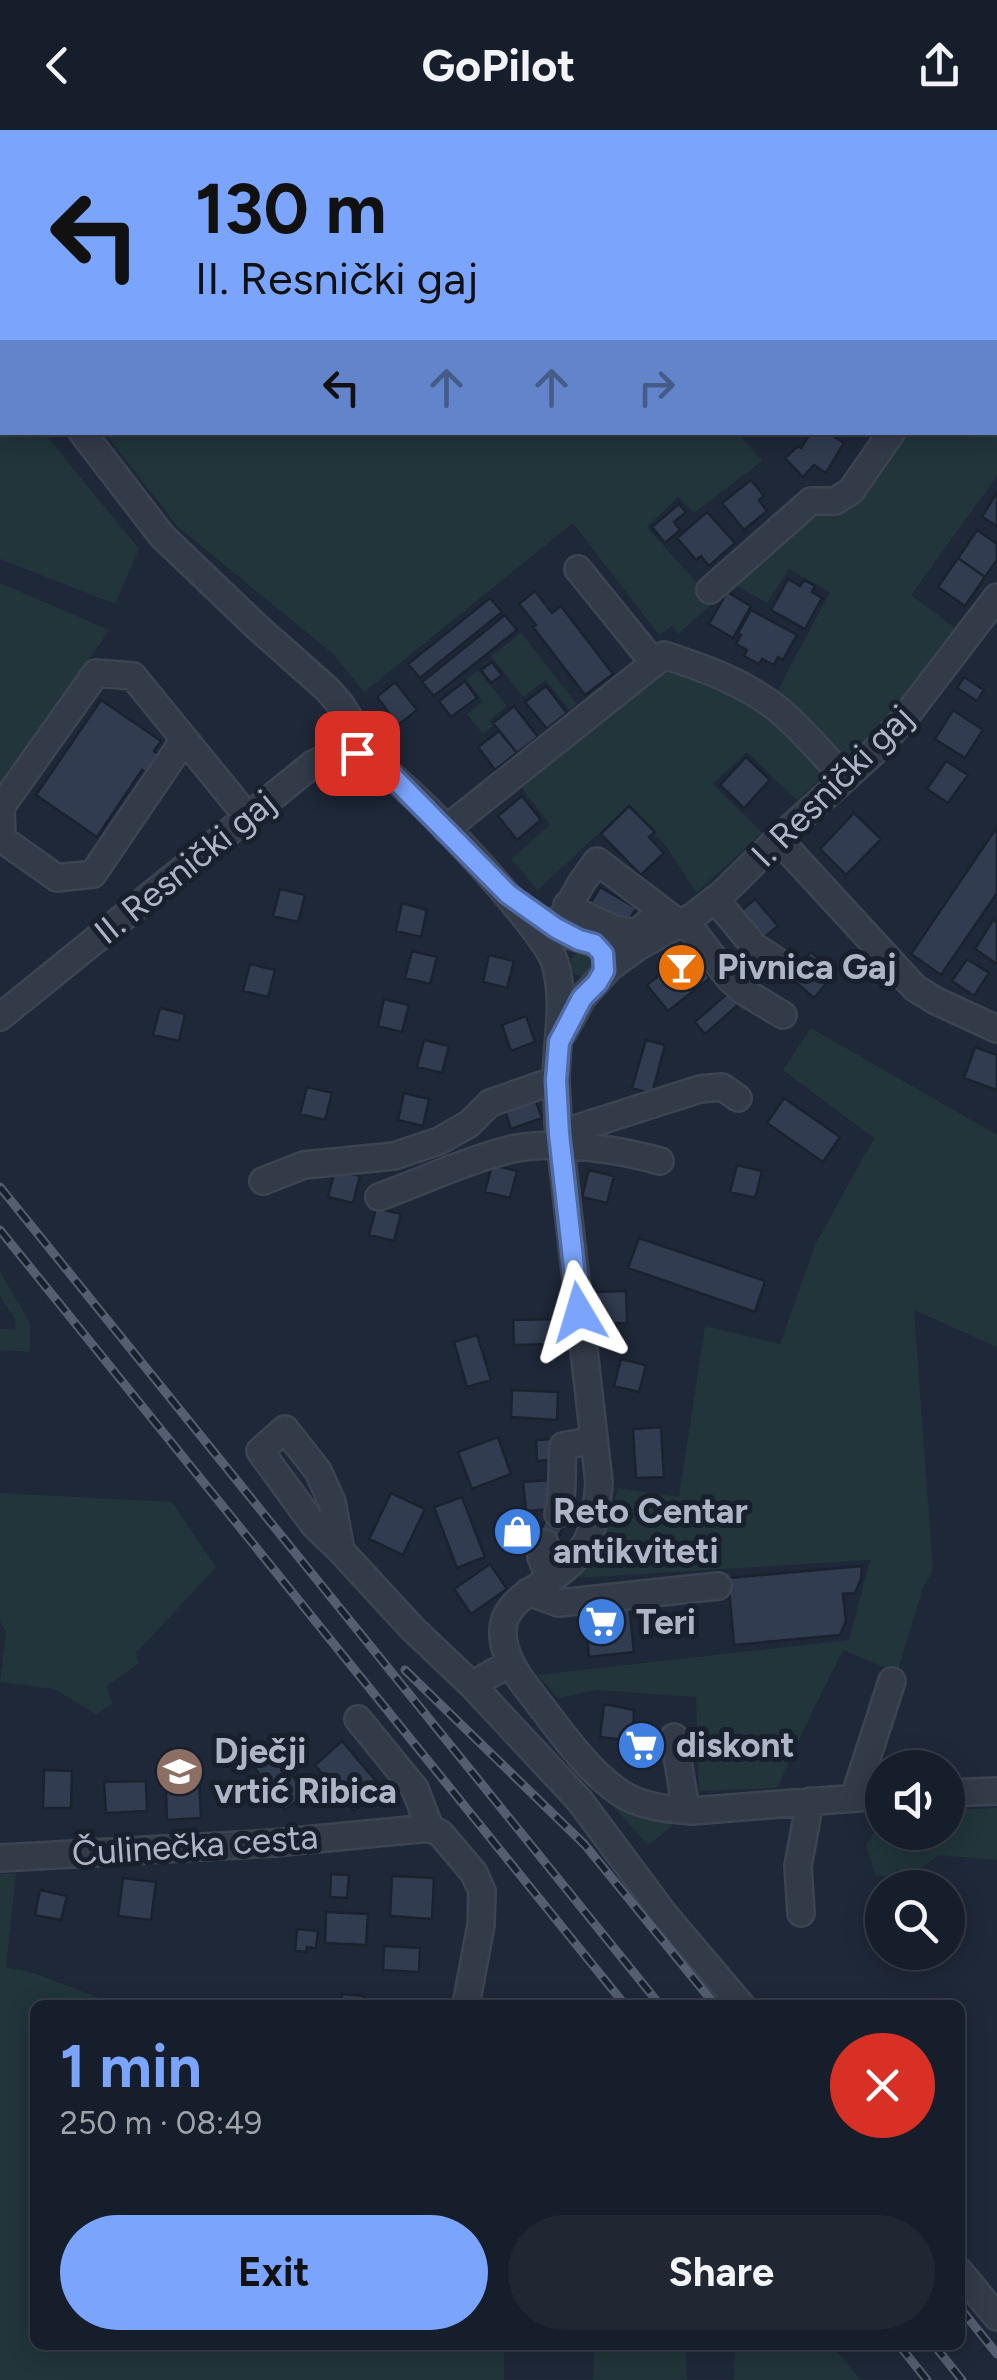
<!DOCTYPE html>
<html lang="en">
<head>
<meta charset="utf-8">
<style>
	:root { --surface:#171e2b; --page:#202733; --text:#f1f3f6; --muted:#9ea2a9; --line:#363c47; --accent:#7ba5fd }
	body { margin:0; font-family:Figtree,sans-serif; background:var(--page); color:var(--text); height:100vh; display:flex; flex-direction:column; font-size:38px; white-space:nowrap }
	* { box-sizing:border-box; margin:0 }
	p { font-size:32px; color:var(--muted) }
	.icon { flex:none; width:55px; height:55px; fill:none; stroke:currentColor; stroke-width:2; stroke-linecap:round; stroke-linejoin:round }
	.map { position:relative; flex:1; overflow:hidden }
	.side { position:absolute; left:30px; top:1870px; width:935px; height:350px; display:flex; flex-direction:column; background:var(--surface); border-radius:15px; box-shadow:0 5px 25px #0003,0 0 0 2px var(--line) }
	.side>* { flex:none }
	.top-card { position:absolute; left:0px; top:0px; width:998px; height:305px; box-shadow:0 5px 25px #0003,0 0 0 2px var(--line); background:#7ba5fd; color:#111; overflow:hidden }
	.controls { position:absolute; left:865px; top:1620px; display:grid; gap:20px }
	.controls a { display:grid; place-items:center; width:100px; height:100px; border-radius:50%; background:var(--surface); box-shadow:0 5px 25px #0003,0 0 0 2px var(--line); font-size:50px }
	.pin { position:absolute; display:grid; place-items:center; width:85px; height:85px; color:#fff; margin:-42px; border-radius:20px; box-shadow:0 5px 15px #0006 }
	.me { position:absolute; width:110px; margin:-55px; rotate:353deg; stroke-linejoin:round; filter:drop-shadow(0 0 8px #0008) }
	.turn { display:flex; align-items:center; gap:35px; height:210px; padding:0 30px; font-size:45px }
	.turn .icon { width:130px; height:130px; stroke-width:2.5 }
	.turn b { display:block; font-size:70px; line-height:85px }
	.lanes { display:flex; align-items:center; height:95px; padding:0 30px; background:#0003; justify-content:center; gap:50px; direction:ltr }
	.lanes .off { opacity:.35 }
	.round { display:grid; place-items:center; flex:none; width:105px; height:105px; border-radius:52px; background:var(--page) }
	.summary { display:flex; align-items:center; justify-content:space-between; height:170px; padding:0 30px }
	h1 { font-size:60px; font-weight:700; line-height:75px; color:var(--accent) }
	.cta { display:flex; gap:20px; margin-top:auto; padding:20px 30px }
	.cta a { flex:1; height:115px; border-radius:60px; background:var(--accent); color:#111; font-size:40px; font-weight:700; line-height:115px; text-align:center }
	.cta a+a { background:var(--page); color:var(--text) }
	header { display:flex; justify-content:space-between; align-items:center; height:130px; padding:0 30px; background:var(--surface); font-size:45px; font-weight:700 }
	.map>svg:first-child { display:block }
</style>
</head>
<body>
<header><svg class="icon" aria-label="back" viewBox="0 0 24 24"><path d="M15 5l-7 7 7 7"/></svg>GoPilot<svg class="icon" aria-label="share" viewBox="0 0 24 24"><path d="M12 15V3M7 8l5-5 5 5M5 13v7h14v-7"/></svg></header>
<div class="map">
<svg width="997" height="2250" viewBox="0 0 997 2250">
	<rect width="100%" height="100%" fill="#1f2839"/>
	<path fill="#21353a" d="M361 0H949L951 2H363Z
		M997 247V346L911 465 959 501 887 593 845 634 774 567 830 462 789 439 767 473 732 453 814 380 844 381 902 303 995 302V250Z
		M0 248 2 251V302L44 303 139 419 115 474 0 429Z
		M737 302 762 331 694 383 678 367 647 397 714 472 678 504 672 496 659 505 573 393 364 562 333 524 178 397 105 303Z
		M0 453 109 500 0 663Z
		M521 503 577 574 569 580 546 550 523 567 491 526Z
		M670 535 733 563 772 589 827 643 797 670 747 622 713 654 762 703 696 763 667 717 628 676 538 760 511 729 550 695 519 654Z
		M478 540 507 576 489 591 493 596 483 604 467 584 483 571 466 550Z
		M570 834a12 12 0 1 1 24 0a12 12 0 1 1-24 0Z
		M811 898 997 1005V1217L914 1180 933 1440 923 1458 897 1543 843 1520 815 1576 777 1658 699 1661 696 1567 597 1560 558 1568 537 1545 849 1510 870 1430 578 1448V1438C603 1413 609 1392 618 1358L679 1367 705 1196 780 1214 816 1113 874 1008 783 940Z
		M0 1142 30 1193V1222L0 1220V1199H15L16 1191 0 1166Z
		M0 1363 172 1372 216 1437 136 1523 139 1533 107 1556 112 1574 96 1584 54 1559 0 1552 6 1502 0 1490Z
		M612 1675 640 1686 674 1695 648 1715Z
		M997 1678V1730L940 1725 910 1745 876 1746 866 1716 882 1689V1702H948V1680Z
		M16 1743 6 1837 33 1843 119 1875H35V2215H504V2250H0V1744Z
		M594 2215H686L687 2250H593Z
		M735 2215H831L861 2250H734Z"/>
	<path fill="#313c50" stroke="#1a222f" stroke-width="2.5" d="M0 0H319L321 2H2V94L0 91Z
		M811 302H827L844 313 826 343 814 335 803 347 785 328 798 316 801 318Z
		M751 350 764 366 759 370 767 381 744 400 722 373Z
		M997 362V396L982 387Z
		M679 374 686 382 674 392 680 400 665 413 652 397Z
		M707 382 735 413 709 436 701 426 696 430 677 408Z
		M977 400 997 414V430L985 447 958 428Z
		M958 428 985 447 965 476 938 457Z
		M788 449 800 456 804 450 815 456 812 462 822 468 805 499 771 480Z
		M535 461 552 483 561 476 613 544 585 565 533 497 536 495 519 474Z
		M727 462 751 476 733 508 709 494Z
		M490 468 502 482 420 548 408 534Z
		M751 480 797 505 783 530 778 527 774 535 762 529 759 534 744 526 747 520 736 514 741 505 738 503Z
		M505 485 517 500 434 566 422 552Z
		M492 532 502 545 491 553 481 540Z
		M964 547 984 560 977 571 957 558Z
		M465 551 477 568 451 587 439 571Z
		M395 552 417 580 398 595 377 567Z
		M546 556 567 583 547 599 525 572Z
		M101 570 161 611 154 621 162 627 150 645 142 640 97 707 36 665Z
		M514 576 538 607 517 623 493 593Z
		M953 580 983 600 965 628 935 609Z
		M499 601 517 623 495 640 478 617Z
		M746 627 770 650 744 678 720 655Z
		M946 631 968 645 948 673 927 659Z
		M522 666 541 690 517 710 498 686Z
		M629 676 655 702 649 707 664 723 641 745 601 704Z
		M854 683 881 709 846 745 820 719Z
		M997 697V763L941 845 911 824Z
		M600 757 636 778 627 794 591 772Z
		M280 759 305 765 298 792 273 786Z
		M755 769 778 796 759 812 736 785Z
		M402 773 427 780 421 807 396 801Z
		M993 790 997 793V834L975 819Z
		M412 821 437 827 430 854 405 848Z
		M689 821 710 848 668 881 647 855Z
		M811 822 835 843 814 868 790 847Z
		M489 825 514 831 507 858 483 852Z
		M967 829 989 843 974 866 952 851Z
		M250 834 275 840 268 867 243 861Z
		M728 863 738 875 705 904 695 892Z
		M384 869 409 875 402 902 378 896Z
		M160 878 185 884 179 911 153 905Z
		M526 886 535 912 511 921 502 895Z
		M424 910 449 916 442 943 417 937Z
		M646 910 665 915 652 964 632 958Z
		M975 917 997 925V960L964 948Z
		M307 957 332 963 325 990 300 984Z
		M404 963 429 969 423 996 398 990Z
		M533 963 542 988 511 999 505 981Z
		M784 968 840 1007 823 1032 767 993Z
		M492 1035 517 1041 510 1068 485 1062Z
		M737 1035 762 1041 755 1068 730 1062Z
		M335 1040 360 1046 353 1073 328 1067Z
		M589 1040 614 1046 607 1073 582 1067Z
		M376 1078 401 1084 394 1111 369 1105Z
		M639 1108 765 1151 755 1182 628 1138Z
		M626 1161 627 1193 597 1194 595 1162Z
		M555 1189 556 1214 514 1215 513 1190Z
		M477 1205 491 1250 467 1257 454 1212Z
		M621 1229 646 1235 639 1262 614 1256Z
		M512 1260 558 1262 557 1290 511 1287Z
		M661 1297 664 1347 636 1348 633 1299Z
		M498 1307 511 1344 472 1359 458 1322Z
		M552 1309 553 1330 537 1331 536 1310Z
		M551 1350 554 1379 526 1381 523 1352Z
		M391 1363 425 1379 403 1425 369 1409Z
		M462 1367 485 1427 457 1438 434 1377Z
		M550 1380 567 1388 554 1417 537 1409Z
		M490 1434 507 1459 471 1484 454 1459Z
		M862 1436 861 1449 855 1463 843 1464 846 1491 840 1505 734 1515 728 1448Z
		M629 1474 634 1522 589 1527 584 1479Z
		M604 1574 634 1580 633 1611 600 1607Z
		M342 1611 381 1657 354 1681 315 1635Z
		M271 1616 306 1664 285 1680 250 1631Z
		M179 1634V1645L199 1644 201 1688 167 1690 165 1635Z
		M44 1640 72 1641 71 1678H43Z
		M146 1651 147 1681 106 1683 104 1652Z
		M331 1744 349 1745 347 1768 330 1767Z
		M392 1746 434 1748 432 1789 390 1786Z
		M123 1748 156 1752 151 1790 118 1786Z
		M40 1760 67 1766 61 1790 35 1785Z
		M326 1782 368 1784 366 1815 325 1813Z
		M297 1799 318 1801 316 1818 307 1817 306 1822 295 1821Z
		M384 1816 420 1818 419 1842 383 1840Z
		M342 1864 364 1866 363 1875H341Z"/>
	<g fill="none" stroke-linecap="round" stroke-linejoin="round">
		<defs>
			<path id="minor" d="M995 153 997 150
				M0 197 2 200
				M82 302 162 406 256 496 327 559 341 575 354 596 357 623
				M578 439 654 533
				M710 460 811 371H835L851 361 892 302
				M184 610 93 744 57 748 2 709 1 677 96 543 133 546 247 686
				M446 699 664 525C704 538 746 553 779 580 803 600 824 626 845 648
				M778 709 915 858 936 871 997 899
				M715 769 754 816 781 834
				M567 775C583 784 619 806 638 801 640 800 649 792 651 791
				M545 791C574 811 604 819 639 816
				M685 791 729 848 743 861 783 885
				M556 798 582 752 597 731 680 794
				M0 887 313 634C325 628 342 620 357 623 390 630 545 798 555 833 566 871 557 908 556 947 556 963 558 978 558 993L599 1352C596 1400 588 1428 544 1453 528 1462 512 1472 505 1489 500 1504 504 1519 511 1533 517 1547 528 1559 537 1571 561 1602 586 1639 619 1662 641 1677 667 1679 692 1681L882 1666
				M563 903 583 867 610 837 639 816 692 787 723 763 778 709 874 622 903 590 997 467
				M559 1004 700 959 722 957 738 968
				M263 1051 304 1035 394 1026 439 1011 469 994 490 973 556 950
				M379 1067C423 1051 467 1030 512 1019 557 1010 617 1019 660 1031
				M558 1384C564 1363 561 1338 563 1316L594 1310
				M545 1413 541 1427 550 1449
				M341 1421 314 1395 260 1321 285 1299 318 1341 332 1372 341 1421 412 1498 472 1555 510 1533
				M528 1462 559 1473 718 1456
				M472 1555 580 1671 664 1784 741 1875
				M358 1589 415 1659 430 1698
				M674 1607 686 1680
				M948 1663 997 1661
				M854 1668 892 1551
				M0 1728 274 1713 430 1698 441 1704 474 1743 482 1761 481 1795 466 1875
				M801 1783 798 1736 810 1671
				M960 2142 997 2187"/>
		</defs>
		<use href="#minor" stroke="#3c4452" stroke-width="30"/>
		<use href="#minor" stroke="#333b49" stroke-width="25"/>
		<defs>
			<path id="rail" d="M0 1057 660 1875
				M0 1100 625 1875
				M405 1540 585 1715 715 1875
				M960 2178 997 2224
				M899 2215 927 2250
				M934 2215 962 2250"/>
		</defs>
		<use href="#rail" stroke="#545e70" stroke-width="9"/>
		<use href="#rail" stroke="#18202d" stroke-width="5" stroke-dasharray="15" stroke-linecap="butt"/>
	</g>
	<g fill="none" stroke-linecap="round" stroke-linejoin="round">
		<defs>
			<path id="route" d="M357 623 386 640 508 764 556 798 579 810 594 814 603 824 604 841 597 853 582 868 559 912 556 950 559 1004 579 1182"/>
		</defs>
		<use href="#route" stroke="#506ba4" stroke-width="25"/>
		<use href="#route" stroke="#7ba5fd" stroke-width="18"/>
	</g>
	<defs>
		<symbol id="bar-disc" viewBox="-11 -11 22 22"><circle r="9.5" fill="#e8710a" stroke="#18202d"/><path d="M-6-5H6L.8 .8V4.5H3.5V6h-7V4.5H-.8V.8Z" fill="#fff"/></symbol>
		<symbol id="shop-disc" viewBox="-11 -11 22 22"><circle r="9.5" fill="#3f7fe0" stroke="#18202d"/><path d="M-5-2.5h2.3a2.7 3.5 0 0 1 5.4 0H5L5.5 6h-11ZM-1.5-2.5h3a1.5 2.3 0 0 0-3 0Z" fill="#fff"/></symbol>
		<symbol id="supermarket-disc" viewBox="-11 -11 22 22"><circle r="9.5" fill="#3f7fe0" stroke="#18202d"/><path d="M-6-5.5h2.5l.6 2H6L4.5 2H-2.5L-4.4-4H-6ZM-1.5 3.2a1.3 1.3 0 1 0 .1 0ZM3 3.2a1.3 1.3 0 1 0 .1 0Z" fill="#fff"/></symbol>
		<symbol id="school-disc" viewBox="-11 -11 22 22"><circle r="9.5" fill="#8d6e63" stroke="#18202d"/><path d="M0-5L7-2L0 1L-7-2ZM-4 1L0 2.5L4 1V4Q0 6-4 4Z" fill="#fff"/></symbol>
	</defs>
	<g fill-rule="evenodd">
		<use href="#bar-disc" x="654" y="810" width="55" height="55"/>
		<use href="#shop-disc" x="490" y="1374" width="55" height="55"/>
		<use href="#supermarket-disc" x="574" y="1464" width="55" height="55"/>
		<use href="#supermarket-disc" x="614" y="1588" width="55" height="55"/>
		<use href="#school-disc" x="152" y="1614" width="55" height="55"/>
	</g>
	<g text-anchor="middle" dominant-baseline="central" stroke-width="10" stroke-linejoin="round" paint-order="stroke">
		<g font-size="35" fill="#adb5c6" stroke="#18202d">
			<text transform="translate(832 656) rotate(-45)">I. Resnički gaj</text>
			<text transform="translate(185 737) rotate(-39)">II. Resnički gaj</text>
			<text transform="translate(195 1715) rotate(-4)">Čulinečka cesta</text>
		</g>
		<g font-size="35" font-weight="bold" fill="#adb5c6" stroke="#18202d" text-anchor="start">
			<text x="717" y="837">Pivnica Gaj</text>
			<text x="553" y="1381">Reto Centar<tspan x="553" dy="40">antikviteti</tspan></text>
			<text x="636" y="1492">Teri</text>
			<text x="676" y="1615">diskont</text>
			<text x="214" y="1621">Dječji<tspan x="214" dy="40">vrtić Ribica</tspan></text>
		</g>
	</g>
</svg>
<div class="controls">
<a><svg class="icon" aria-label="sound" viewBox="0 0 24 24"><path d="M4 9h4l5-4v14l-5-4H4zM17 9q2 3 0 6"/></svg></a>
<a><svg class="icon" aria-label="search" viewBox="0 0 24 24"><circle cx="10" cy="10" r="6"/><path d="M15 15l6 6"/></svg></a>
</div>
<div class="pin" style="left:357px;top:623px;background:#d93025"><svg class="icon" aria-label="arrive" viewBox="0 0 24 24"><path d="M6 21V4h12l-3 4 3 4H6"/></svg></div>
<svg class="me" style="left:579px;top:1182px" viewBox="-20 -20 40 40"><path d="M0-17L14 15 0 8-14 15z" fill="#7ba5fd" stroke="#fff" stroke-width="4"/></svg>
<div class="top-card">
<div class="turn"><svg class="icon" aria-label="left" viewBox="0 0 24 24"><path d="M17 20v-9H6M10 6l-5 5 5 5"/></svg><div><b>130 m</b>II. Resnički gaj</div></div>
<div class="lanes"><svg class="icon" aria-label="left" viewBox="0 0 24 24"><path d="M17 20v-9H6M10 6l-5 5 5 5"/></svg><svg class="icon off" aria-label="ahead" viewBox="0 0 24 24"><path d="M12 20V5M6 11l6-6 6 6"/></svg><svg class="icon off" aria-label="ahead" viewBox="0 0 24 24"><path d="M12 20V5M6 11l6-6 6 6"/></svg><svg class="icon off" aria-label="right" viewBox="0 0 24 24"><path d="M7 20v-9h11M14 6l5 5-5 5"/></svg></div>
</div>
<section class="side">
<div class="summary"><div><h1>1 min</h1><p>250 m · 08:49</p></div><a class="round" style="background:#d93025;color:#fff"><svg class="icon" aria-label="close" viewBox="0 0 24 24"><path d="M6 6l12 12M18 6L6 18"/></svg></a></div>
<div class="cta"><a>Exit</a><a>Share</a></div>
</section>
</div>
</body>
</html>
